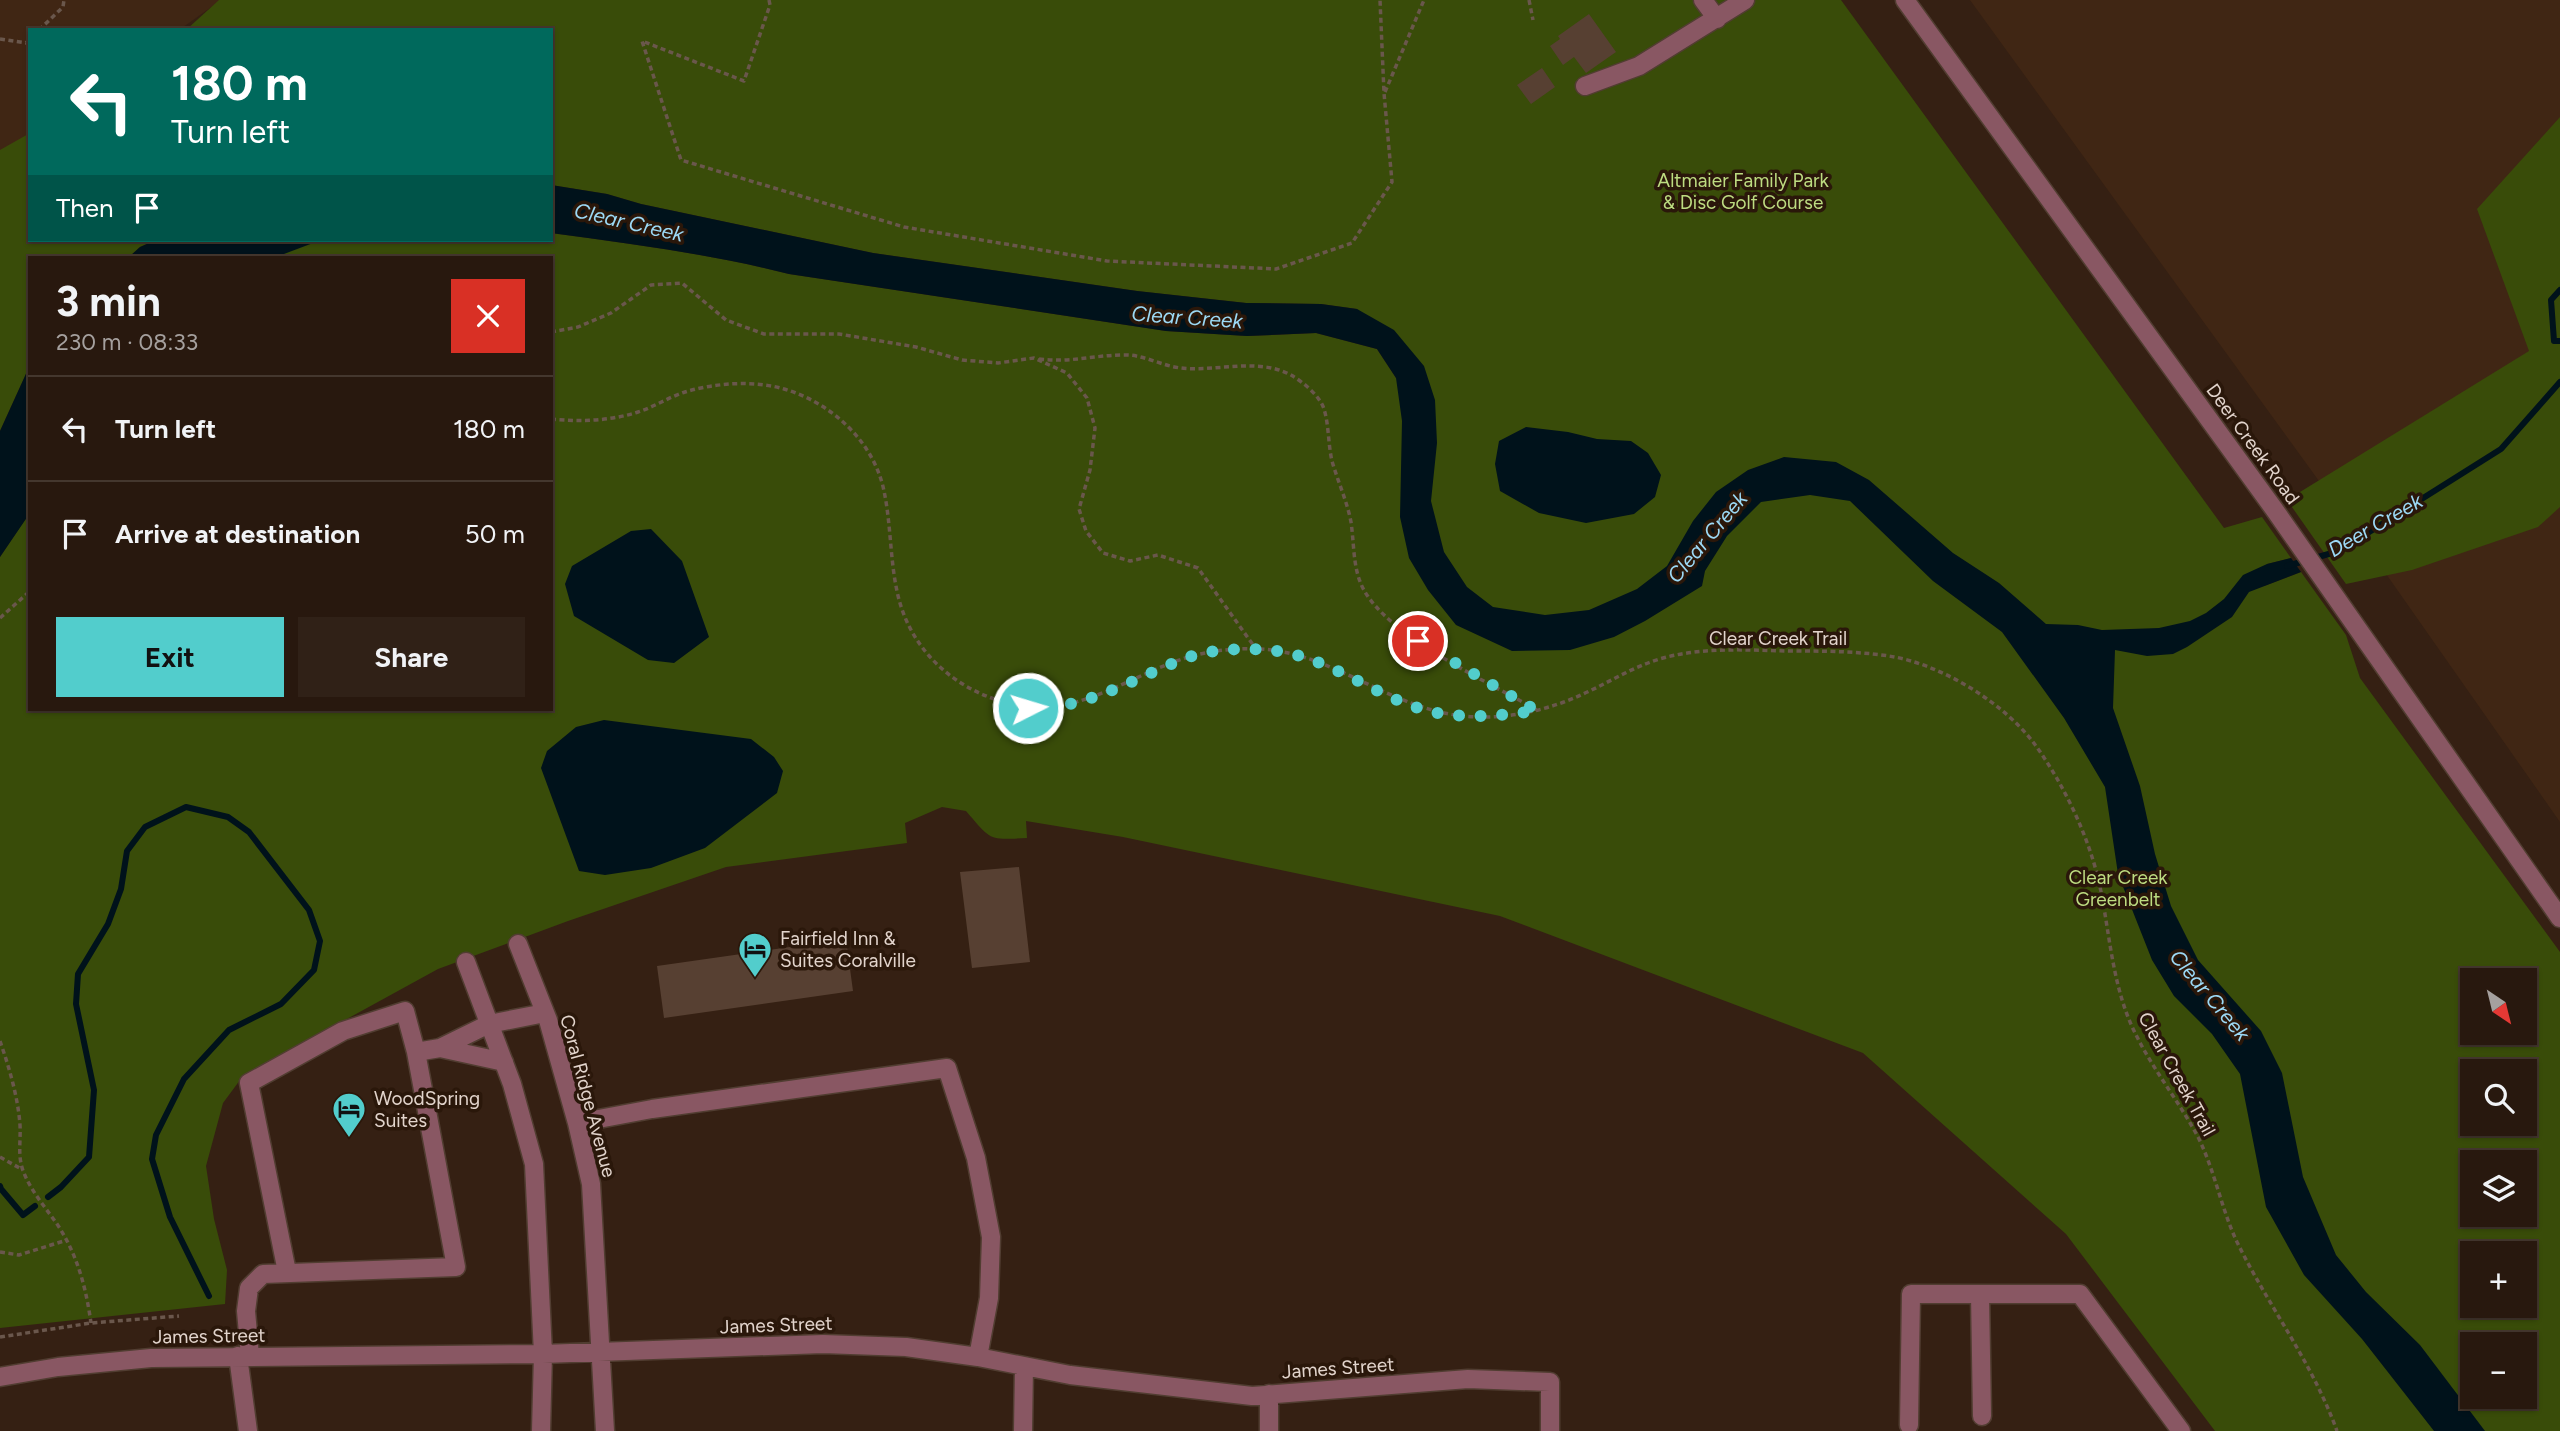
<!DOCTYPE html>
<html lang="en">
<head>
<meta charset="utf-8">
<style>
	:root { --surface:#28180e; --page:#302117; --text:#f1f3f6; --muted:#a5a09e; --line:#44372e; --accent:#52cdcc }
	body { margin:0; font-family:Figtree,sans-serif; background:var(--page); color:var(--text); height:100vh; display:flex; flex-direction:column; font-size:26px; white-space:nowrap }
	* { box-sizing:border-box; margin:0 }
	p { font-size:23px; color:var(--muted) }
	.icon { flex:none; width:38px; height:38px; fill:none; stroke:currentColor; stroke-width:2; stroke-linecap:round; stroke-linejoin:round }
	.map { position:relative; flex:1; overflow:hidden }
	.side { position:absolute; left:28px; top:256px; width:525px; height:455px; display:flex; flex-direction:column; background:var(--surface); border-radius:0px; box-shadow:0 2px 5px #0004,0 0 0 2px var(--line) }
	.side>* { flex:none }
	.top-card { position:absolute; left:28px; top:28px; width:525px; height:214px; border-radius:0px; box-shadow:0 2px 5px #0004,0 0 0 2px var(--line); background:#00695c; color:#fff; overflow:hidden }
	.needle { width:46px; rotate:145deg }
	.tools { position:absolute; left:2460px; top:968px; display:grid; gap:14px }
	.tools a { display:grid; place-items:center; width:77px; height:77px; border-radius:0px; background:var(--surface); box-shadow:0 2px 5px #0004,0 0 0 2px var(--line); font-size:35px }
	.pin { position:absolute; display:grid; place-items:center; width:60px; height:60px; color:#fff; margin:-30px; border:4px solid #fff; border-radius:50%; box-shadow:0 2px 7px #0007 }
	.me { position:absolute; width:77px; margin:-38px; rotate:85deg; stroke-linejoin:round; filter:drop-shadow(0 0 5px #0008) }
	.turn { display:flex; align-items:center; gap:24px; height:147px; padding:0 28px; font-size:32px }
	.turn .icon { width:91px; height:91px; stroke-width:2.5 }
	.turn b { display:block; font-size:49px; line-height:60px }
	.then { display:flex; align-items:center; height:66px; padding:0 28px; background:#0003; gap:14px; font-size:26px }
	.round { display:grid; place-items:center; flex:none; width:74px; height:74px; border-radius:0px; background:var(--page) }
	.headline { display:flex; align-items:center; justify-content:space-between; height:119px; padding:0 28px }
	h1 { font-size:42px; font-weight:700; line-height:52px }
	.primary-button { display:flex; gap:14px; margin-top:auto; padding:14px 28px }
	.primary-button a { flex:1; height:80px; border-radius:0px; background:var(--accent); color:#111; font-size:28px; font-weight:700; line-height:80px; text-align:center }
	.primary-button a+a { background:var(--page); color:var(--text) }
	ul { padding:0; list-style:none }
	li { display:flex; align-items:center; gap:21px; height:105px; padding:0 28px; border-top:2px solid var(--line) }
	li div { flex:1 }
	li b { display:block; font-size:26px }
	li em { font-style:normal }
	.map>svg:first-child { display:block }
</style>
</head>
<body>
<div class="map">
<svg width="2560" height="1431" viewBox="0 0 2560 1431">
	<rect width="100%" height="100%" fill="#352013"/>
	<path fill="#402614" d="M0 0H221L179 30H30V135L0 156Z
		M1970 0H2560V822L2377 561Z"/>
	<path fill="#394c09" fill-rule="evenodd" d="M219 0H1841L2224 528 2262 517 2291 558 2267 564 2264 586 2301 572 2346 635 2360 678 2560 952V1431H2215L2066 1234 1863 1053 1500 916 1123 837 1026 821 1027 838C988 840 992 841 966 811L942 807 905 823 907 843 726 867 568 921 438 969 243 1076 223 1103 206 1166 214 1219 227 1270 225 1304 0 1328V557L30 512V709H551V257H239L282 240H551V233C632 244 711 254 789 274L1166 331 1247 336 1316 333 1377 349 1396 378 1423 366 1357 309 1321 304 1246 303 1137 291 873 253 641 204 607 194 551 185V30H186ZM2473 980H2525V1032H2473ZM2473 1071H2525V1124H2473ZM2473 1162H2525V1214H2473ZM2473 1253H2525V1306H2473ZM2473 1344H2525V1396H2473Z
		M2560 117V507L2538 527 2412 570 2346 584 2287 500 2529 351 2477 209Z
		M30 133V240H156L140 247 129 257H30V365L0 431V150Z"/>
	<path fill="#00121b" d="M551 185 607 194 641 204 873 253 1137 291 1246 303 1321 304 1357 309 1394 330 1424 366 1435 400 1437 443 1431 501 1444 552 1467 587 1493 607 1545 615 1589 610 1637 589 1667 566 1693 521 1716 492 1748 470 1784 457 1836 462 1869 480 1953 553 1999 583 2046 624 2078 625 2102 630 2159 628 2190 621 2206 613 2224 599 2243 575 2267 564 2291 558 2301 572 2249 592 2232 617 2187 647 2173 654 2147 656 2115 650 2113 708 2140 786 2155 854 2171 906 2198 960 2261 1031 2282 1073 2303 1177 2336 1255 2366 1292 2420 1345 2485 1431H2434L2362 1339 2304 1275 2266 1207 2240 1074 2212 1034 2174 996 2152 960 2118 874 2105 787 2064 718 2002 632 1933 581 1850 501 1810 495 1761 502 1727 536 1705 571 1702 586 1645 621 1614 637 1570 650 1512 651 1456 625 1428 590 1409 558 1400 517 1402 421 1396 378 1377 349 1316 333 1247 336 1166 331 789 274C711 254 632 244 551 233Z
		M156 240H321L276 257H129L140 247Z
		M30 365V513L0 557V431Z
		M1526 427 1568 432 1597 439 1631 441 1648 453 1661 475 1655 497 1634 514 1586 523 1539 513 1500 491 1495 464 1499 441Z
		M651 529 682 561 709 637 674 663 648 660 574 616 565 584 572 566 631 531Z
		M604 720 751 739 774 757 783 771 777 793 705 848 651 868 605 875 579 871 541 768 547 751 576 727Z"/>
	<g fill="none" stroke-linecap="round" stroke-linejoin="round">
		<path stroke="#00121b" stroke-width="6" d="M2560 290 2551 300 2554 341H2560
			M2287 566 2339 551 2501 449 2560 382
			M0 1186 1 1189 23 1215 35 1206
			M48 1197 61 1187 89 1157 94 1090 76 1004 78 974 108 924 121 889 127 851 145 827 186 807 228 817 249 832 309 910 320 941 314 970 281 1004 229 1030 184 1079 156 1135 152 1159 170 1217 209 1296"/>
	</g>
	<path fill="#574032" d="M1589 14 1616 52 1586 73 1574 57 1563 65 1550 46 1560 39 1558 36Z
		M1542 68 1555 87 1531 104 1517 85Z
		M1019 867 1030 962 972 968 960 872Z
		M846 939 853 991 664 1018 657 966Z"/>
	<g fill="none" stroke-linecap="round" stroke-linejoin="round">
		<defs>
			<path id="minor" d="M1703 0 1717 19
				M1905 0 2274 509 2560 918
				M1585 86 1639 66 1745 0
				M518 944 548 1020 577 1123 591 1184 605 1431
				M466 962 512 1084 534 1164 543 1354 541 1431
				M440 1048 504 1062
				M577 1123 652 1109 947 1068 976 1158 991 1237 989 1298 978 1357
				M287 1272 249 1083 343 1031 405 1011 416 1052
				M1980 1294 1982 1416
				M238 1356 248 1431
				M250 1356 246 1311 249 1288 263 1274 456 1267 416 1052 440 1048 489 1024 545 1013
				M0 1377 58 1367 151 1358 543 1354 823 1344 906 1347 978 1357 1070 1375 1252 1396 1468 1379 1550 1382V1431
				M1269 1394V1431
				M1909 1425 1911 1294H2080L2181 1431
				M1023 1431 1024 1366"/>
		</defs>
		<use href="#minor" stroke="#513d31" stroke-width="21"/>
		<path stroke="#6a574c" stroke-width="3.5" stroke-dasharray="5 3.5" stroke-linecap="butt" d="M769 0 770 5 744 81 642 41 681 160 904 227 1107 261 1276 269 1352 243 1392 182 1384 93 1380 0
			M1529 0 1533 20
			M39 30 63 7 64 0
			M0 39 26 43 30 39
			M1385 92 1424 0
			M551 332 578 327 611 313 651 285 682 283 726 320 764 334H839L916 347 962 360 998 363 1034 358 1067 373 1087 398 1095 428 1090 470 1079 509 1086 531 1103 553 1130 561 1158 555 1198 568 1256 649
			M1039 359C1070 363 1094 355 1124 355 1142 354 1162 366 1181 368 1217 372 1257 357 1291 375 1303 382 1320 396 1324 409 1329 425 1328 444 1332 461 1338 482 1347 501 1351 522 1355 550 1352 575 1369 598 1401 642 1488 682 1537 710
			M551 419C580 422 610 421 638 412 654 407 669 397 685 392 715 383 754 380 784 389 832 403 874 442 884 491 891 524 890 559 897 591 909 651 958 694 1017 705 1082 718 1136 670 1196 655 1217 650 1237 648 1259 649 1338 652 1399 719 1485 717 1518 717 1553 708 1583 694 1610 682 1634 666 1663 658 1704 647 1746 650 1788 651 1822 651 1855 651 1889 656 1941 664 2005 703 2036 746 2064 785 2088 835 2099 882 2109 928 2111 973 2128 1017 2145 1060 2176 1096 2198 1137 2215 1171 2221 1208 2237 1242 2269 1307 2312 1362 2337 1431
			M0 618 30 591
			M0 1041C9 1067 18 1097 20 1125 21 1141 17 1157 24 1173 32 1193 47 1209 59 1227 78 1257 86 1288 91 1323
			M0 1157 23 1170
			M0 1252 19 1255 67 1240
			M0 1337 91 1323 179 1316"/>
		<use href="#minor" stroke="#895763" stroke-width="18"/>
	</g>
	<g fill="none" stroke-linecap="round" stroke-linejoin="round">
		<path stroke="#52cdcc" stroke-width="12" stroke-dasharray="0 21.6" d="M1028 708C1047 707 1067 706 1085 700 1121 689 1154 670 1189 657 1213 649 1242 648 1268 650 1329 654 1378 701 1437 713 1471 719 1503 715 1537 711L1418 641"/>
	</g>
	<defs>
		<symbol id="hotel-pin" viewBox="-11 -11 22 30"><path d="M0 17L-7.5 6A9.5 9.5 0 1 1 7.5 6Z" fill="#52cdcc" stroke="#2a170a"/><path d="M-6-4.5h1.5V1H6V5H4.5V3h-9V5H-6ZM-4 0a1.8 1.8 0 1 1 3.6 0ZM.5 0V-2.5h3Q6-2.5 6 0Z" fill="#111"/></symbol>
	</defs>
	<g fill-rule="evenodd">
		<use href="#hotel-pin" x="736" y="930" width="38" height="52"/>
		<use href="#hotel-pin" x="330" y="1090" width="38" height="52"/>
	</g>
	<g text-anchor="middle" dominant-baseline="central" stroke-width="7" stroke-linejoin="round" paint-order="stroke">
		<g font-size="19" fill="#bddc81" stroke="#2a170a">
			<text x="1743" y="180">Altmaier Family Park<tspan x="1743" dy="22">&amp; Disc Golf Course</tspan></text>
			<text x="2118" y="877">Clear Creek<tspan x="2118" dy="22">Greenbelt</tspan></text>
		</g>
		<g font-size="19" fill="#e2d4cc" stroke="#2a170a">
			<text transform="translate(2253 444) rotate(54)">Deer Creek Road</text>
			<text x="1778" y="638">Clear Creek Trail</text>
			<text transform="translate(2177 1074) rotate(61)">Clear Creek Trail</text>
			<text transform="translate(588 1096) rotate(75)">Coral Ridge Avenue</text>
			<text transform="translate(776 1325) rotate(-2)">James Street</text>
			<text transform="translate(209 1336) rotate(-1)">James Street</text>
			<text transform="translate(1338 1368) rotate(-4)">James Street</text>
		</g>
		<g font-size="19" fill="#e2d4cc" stroke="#2a170a" text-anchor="start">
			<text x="780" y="938">Fairfield Inn &amp;<tspan x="780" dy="22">Suites Coralville</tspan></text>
			<text x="374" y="1098">WoodSpring<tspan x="374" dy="22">Suites</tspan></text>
		</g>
		<g font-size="21" font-style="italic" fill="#9cd9f5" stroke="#2a170a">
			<text transform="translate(629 222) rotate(13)">Clear Creek</text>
			<text transform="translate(1187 317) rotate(4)">Clear Creek</text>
			<text transform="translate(2375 525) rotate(-30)">Deer Creek</text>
			<text transform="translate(1707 537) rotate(-50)">Clear Creek</text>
			<text transform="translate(2210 995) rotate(50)">Clear Creek</text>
		</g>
	</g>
</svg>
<div class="tools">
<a><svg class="needle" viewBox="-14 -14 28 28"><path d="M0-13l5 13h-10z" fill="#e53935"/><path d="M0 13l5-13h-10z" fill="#a5a09e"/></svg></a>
<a><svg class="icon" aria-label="search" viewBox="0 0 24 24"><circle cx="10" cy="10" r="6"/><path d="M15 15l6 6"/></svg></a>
<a><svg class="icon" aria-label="layers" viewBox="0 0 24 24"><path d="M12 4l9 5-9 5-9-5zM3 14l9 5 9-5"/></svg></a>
<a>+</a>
<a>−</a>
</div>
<div class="pin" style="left:1418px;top:641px;background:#d93025"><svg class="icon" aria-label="arrive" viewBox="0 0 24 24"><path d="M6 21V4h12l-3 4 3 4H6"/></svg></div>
<svg class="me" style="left:1028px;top:708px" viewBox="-20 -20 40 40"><circle r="17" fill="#52cdcc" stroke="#fff" stroke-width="3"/><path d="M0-11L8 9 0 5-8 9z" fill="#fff"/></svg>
<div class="top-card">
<div class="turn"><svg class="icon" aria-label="left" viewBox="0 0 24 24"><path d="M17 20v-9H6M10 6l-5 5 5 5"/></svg><div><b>180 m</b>Turn left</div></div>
<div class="then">Then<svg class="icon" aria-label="arrive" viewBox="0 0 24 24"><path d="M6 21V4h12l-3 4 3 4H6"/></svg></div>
</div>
<section class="side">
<div class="headline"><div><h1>3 min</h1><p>230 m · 08:33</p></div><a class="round" style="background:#d93025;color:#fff"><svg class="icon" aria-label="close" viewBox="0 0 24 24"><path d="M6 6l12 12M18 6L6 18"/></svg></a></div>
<ul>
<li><svg class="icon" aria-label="left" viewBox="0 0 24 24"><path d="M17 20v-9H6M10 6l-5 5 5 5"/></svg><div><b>Turn left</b></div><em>180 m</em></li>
<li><svg class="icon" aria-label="arrive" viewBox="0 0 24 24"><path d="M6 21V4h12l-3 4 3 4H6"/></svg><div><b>Arrive at destination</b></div><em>50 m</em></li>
</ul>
<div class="primary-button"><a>Exit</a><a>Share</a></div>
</section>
</div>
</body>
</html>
